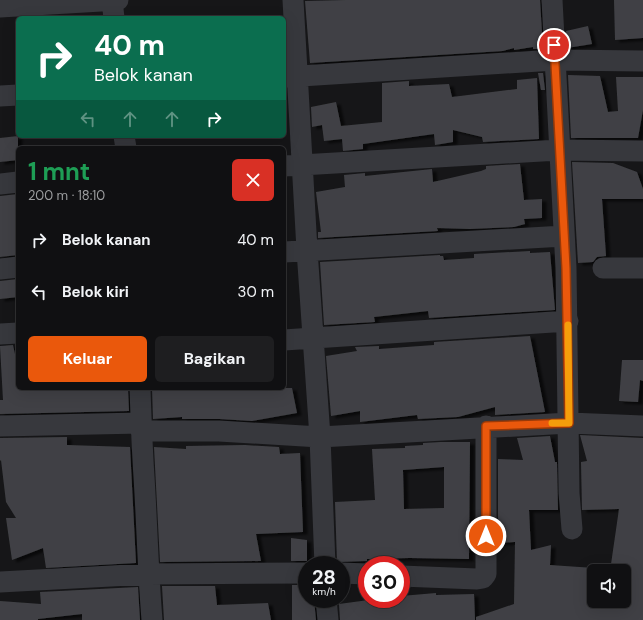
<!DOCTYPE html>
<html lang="id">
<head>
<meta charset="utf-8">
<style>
	:root { --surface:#101012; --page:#1e1e20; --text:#f1f3f6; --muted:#9c9d9f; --line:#303032; --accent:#ea580c }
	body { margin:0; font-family:"DM Sans",sans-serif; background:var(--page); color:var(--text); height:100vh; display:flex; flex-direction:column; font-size:15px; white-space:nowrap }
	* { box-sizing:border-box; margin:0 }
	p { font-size:13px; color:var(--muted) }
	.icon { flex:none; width:22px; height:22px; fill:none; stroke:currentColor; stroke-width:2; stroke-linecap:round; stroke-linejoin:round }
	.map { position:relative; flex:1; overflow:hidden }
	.drawer { position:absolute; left:16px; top:146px; width:270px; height:244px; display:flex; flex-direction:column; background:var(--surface); border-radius:6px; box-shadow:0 4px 16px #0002,0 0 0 1px var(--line) }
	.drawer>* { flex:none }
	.banner { position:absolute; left:16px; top:16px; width:270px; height:122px; border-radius:6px; box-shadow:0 4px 16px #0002,0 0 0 1px var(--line); background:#0b6e4f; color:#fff; overflow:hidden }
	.tools { position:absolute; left:587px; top:564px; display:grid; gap:8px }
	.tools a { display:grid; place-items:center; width:44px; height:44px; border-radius:6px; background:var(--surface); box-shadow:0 4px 16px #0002,0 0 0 1px var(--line); font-size:20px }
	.speed { position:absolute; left:298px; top:556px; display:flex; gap:8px; font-size:20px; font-weight:700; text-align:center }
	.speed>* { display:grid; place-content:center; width:52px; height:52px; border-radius:50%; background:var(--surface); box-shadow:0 4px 16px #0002,0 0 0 1px var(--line); line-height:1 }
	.speed small { font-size:10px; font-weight:400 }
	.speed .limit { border:6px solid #d22; background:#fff; color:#111 }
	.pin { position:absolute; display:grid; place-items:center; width:34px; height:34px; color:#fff; margin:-17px; border:2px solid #fff; border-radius:50%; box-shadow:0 1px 4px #0007 }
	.me { position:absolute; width:44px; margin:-22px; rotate:0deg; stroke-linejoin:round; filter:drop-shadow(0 0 3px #0008) }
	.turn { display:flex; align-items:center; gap:14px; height:84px; padding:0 12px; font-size:18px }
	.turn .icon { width:52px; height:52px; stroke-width:2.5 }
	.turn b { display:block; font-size:28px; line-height:34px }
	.lanes { display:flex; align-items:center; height:38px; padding:0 12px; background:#0003; justify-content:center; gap:20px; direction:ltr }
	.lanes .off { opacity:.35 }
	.round { display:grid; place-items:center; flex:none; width:42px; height:42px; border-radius:6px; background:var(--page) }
	.head { display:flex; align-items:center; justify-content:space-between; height:68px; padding:0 12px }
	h1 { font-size:24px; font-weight:700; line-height:30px; color:#1e9e55 }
	.button { display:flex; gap:8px; margin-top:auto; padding:8px 12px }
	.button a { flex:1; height:46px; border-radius:6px; background:var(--accent); color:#fff; font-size:16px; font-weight:700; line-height:46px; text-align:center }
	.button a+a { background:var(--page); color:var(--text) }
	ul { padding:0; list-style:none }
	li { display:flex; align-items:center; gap:12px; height:52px; padding:0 12px }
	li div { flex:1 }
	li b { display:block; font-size:15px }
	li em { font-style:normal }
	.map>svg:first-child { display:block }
</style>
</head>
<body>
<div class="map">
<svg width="643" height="620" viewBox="0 0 643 620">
	<defs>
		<filter id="shadow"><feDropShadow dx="4.5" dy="2.5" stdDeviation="1" flood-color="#0009"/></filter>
	</defs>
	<rect width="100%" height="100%" fill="#161618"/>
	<path fill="#404145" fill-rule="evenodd" filter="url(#shadow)" d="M346 0H540L543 49H533V47L514 50V48L503 51 310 63 305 1Z
		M614 0H643V38L615 40Z
		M588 26 592 44 567 48 566 31Z
		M538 73H543L545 90H541Z
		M568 75 600 76 608 112 618 111 616 77H643V110L638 138H571Z
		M537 78 539 139 483 142 482 137 453 130V142L435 145 434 134 363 144V149L343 151 342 139 324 141 322 125 312 127 311 107 336 102 341 126 382 122V83L409 81V86L449 84 452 97 517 89V80Z
		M18 136V160L0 162V138Z
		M572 162 613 163 637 172 643 189V199H602L606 256 597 257 593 262 578 263Z
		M520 164 524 200 542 199V218L524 219 525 224 514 227 470 229 437 228 438 231 318 238V232H321L316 192 345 187 344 175 365 173V176L432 169 433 182 481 171 486 169V166Z
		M18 194V255L0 257V196Z
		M530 251V253L550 252 555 310 429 318 428 311 374 317 375 322 324 325 320 262 440 255V256H443L444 260 474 258V254Z
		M18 279V297L0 299V281Z
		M530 336 545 412 495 415V407L458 417 418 419 417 415 360 422V411L331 416 326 356 357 351 355 347 379 346V349L434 345V342Z
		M13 345 18 368V388H128L129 411 0 414V400H3L0 346Z
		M622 360H643V381L640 380 638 402 619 401Z
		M152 388H292L297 413 252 421 219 419H182V417L153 419Z
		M580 435 643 438V620H476V617L514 604 515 542 498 543V459L523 460 517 438 550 436 555 462H557L558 510H529L531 550 551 545 550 565 594 568V601H624V571H610L619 509 582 510 581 462 587 461Z
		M67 437V445L130 447 136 563 46 568 43 548 12 560 6 518H16L6 502 1 460 0 461V438Z
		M441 442H470L469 559 410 558 367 559V561L337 562 335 502 375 500 372 449 405 448V446L423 445V443ZM444 467V508L404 509 403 470Z
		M245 445 279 447 280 454 300 453 303 532 256 534 261 561 160 562 154 447 186 449V446Z
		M291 538 307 540V561H291Z
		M292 585H307V599H314L316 620H292Z
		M162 586H215L217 605 268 603 271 620H164Z
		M138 587 140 620H82V614L38 619V620H0V601L41 604 40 592Z
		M436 593V595L474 594 475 620H340L339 604 376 599H401V596Z"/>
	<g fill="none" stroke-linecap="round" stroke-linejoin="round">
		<path stroke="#37383d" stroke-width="21" d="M112 0 114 18
			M293 0 307 250 320 437 325 565
			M552 0 566 268 569 493 572 529
			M0 7 118 0
			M285 77 555 60 643 61
			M0 96 18 95
			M124 136 126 148
			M284 166 559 150 643 151
			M0 184 18 182
			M284 252 564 236
			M603 268H643
			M0 269 18 267
			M0 334 18 333
			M284 340 568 321
			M140 388C141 418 142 447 144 477 147 524 148 572 152 620
			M0 426 141 423
			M141 431H219L320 437 569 423 643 426
			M341 573 367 574
			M401 576 477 579 483 578 486 574V426
			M0 582 148 574 307 573
			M326 599 328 620"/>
	</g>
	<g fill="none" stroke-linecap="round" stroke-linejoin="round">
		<defs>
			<path id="route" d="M486 536V426L569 423 566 268 554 45"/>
		</defs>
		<use href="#route" stroke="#983908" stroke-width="10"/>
		<use href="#route" stroke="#ea580c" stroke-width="7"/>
		<path stroke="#f59e0b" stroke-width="7" d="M552 423H569L568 325"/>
	</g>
</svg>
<div class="tools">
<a><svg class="icon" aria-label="sound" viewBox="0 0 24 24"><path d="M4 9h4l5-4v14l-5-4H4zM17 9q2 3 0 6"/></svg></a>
</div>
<div class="speed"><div>28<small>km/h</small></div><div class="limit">30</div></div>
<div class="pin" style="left:554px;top:45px;background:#d93025"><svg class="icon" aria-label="arrive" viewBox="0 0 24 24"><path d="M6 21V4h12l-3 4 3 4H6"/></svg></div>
<svg class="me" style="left:486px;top:536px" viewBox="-20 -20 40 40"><circle r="17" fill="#ea580c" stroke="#fff" stroke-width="3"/><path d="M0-11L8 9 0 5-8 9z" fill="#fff"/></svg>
<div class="banner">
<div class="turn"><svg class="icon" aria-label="right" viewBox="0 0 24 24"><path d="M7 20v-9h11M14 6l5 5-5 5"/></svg><div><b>40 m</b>Belok kanan</div></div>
<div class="lanes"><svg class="icon off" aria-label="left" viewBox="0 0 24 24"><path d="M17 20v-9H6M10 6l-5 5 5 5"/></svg><svg class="icon off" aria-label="ahead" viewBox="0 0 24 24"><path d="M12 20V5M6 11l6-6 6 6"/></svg><svg class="icon off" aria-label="ahead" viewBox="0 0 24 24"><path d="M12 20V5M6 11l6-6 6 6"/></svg><svg class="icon" aria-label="right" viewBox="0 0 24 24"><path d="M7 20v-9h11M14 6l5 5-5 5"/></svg></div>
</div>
<section class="drawer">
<div class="head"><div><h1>1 mnt</h1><p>200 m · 18:10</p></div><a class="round" style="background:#d93025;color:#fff"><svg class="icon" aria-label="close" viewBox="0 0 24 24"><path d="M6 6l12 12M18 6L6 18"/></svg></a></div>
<ul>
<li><svg class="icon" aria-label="right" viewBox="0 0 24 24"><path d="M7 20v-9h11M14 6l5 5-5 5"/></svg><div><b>Belok kanan</b></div><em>40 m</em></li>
<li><svg class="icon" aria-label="left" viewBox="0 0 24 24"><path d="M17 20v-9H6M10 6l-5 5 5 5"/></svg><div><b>Belok kiri</b></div><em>30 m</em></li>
</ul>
<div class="button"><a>Keluar</a><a>Bagikan</a></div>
</section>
</div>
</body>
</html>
